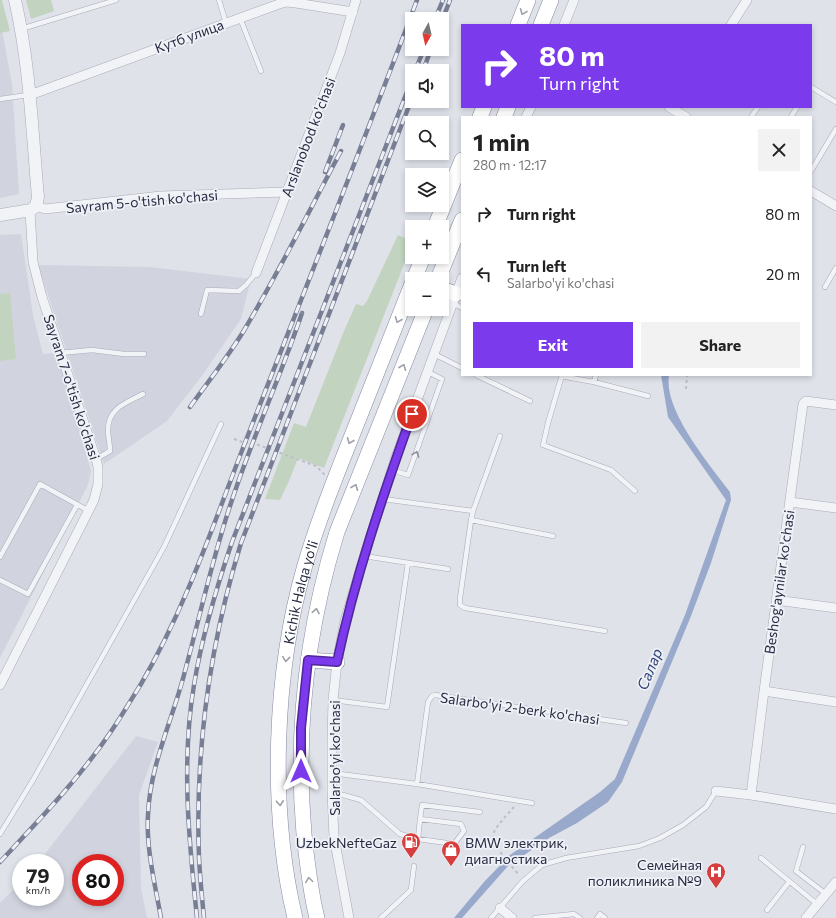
<!DOCTYPE html>
<html lang="en">
<head>
<meta charset="utf-8">
<style>
	:root { --surface:#fff; --page:#f2f2f2; --text:#222; --muted:#767676; --accent:#7c3aed }
	body { margin:0; font-family:Commissioner,sans-serif; background:var(--page); color:var(--text); height:100vh; display:flex; flex-direction:column; font-size:15px; white-space:nowrap }
	* { box-sizing:border-box; margin:0 }
	p { font-size:13px; color:var(--muted) }
	.icon { flex:none; width:22px; height:22px; fill:none; stroke:currentColor; stroke-width:2; stroke-linecap:round; stroke-linejoin:round }
	.map { position:relative; flex:1; overflow:hidden }
	.panel { position:absolute; left:461px; top:116px; width:351px; height:260px; display:flex; flex-direction:column; background:var(--surface); border-radius:0px; box-shadow:0 2px 6px #0003 }
	.panel>* { flex:none }
	.banner { position:absolute; left:461px; top:24px; width:351px; height:84px; border-radius:0px; box-shadow:0 2px 6px #0003; background:#7c3aed; color:#fff; overflow:hidden }
	.needle { width:26px; rotate:188deg }
	.fabs { position:absolute; left:405px; top:12px; display:grid; gap:8px }
	.fabs a { display:grid; place-items:center; width:44px; height:44px; border-radius:0px; background:var(--surface); box-shadow:0 2px 6px #0003; font-size:20px }
	.speed { position:absolute; left:12px; top:854px; display:flex; gap:8px; font-size:20px; font-weight:700; text-align:center }
	.speed>* { display:grid; place-content:center; width:52px; height:52px; border-radius:50%; background:var(--surface); box-shadow:0 2px 6px #0003; line-height:1 }
	.speed small { font-size:10px; font-weight:400 }
	.speed .limit { border:6px solid #d22; background:#fff; color:#111 }
	.pin { position:absolute; display:grid; place-items:center; width:34px; height:34px; color:#fff; margin:-17px; border:2px solid #fff; border-radius:50%; box-shadow:0 1px 4px #0007 }
	.me { position:absolute; width:44px; margin:-22px; rotate:0deg; stroke-linejoin:round; filter:drop-shadow(0 0 3px #0008) }
	.turn { display:flex; align-items:center; gap:14px; height:84px; padding:0 12px; font-size:18px }
	.turn .icon { width:52px; height:52px; stroke-width:2.5 }
	.turn b { display:block; font-size:28px; line-height:34px }
	.round { display:grid; place-items:center; flex:none; width:42px; height:42px; border-radius:0px; background:var(--page) }
	.summary { display:flex; align-items:center; justify-content:space-between; height:68px; padding:0 12px }
	h1 { font-size:24px; font-weight:700; line-height:30px }
	.action { display:flex; gap:8px; margin-top:auto; padding:8px 12px }
	.action a { flex:1; height:46px; border-radius:0px; background:var(--accent); color:#fff; font-size:16px; font-weight:700; line-height:46px; text-align:center }
	.action a+a { background:var(--page); color:var(--text) }
	ul { padding:0; list-style:none }
	li { display:flex; align-items:center; gap:12px; height:60px; padding:0 12px }
	li div { flex:1 }
	li b { display:block; font-size:15px }
	li em { font-style:normal }
	.map>svg:first-child { display:block }
</style>
</head>
<body>
<div class="map">
<svg width="836" height="918" viewBox="0 0 836 918">
	<rect width="100%" height="100%" fill="#dfe2e9"/>
	<path fill="#d1d4df" fill-rule="evenodd" d="M0 19 12 84 19 194 0 198Z
		M21 234 33 315 43 354 58 353 91 471 88 485 0 658V235Z
		M38 265 150 267 251 279 241 319 201 377 167 421 104 464Z
		M136 736 158 742 139 795 141 889 147 918H0V903L21 882V897H55V863H38ZM81 863H115V897H81Z"/>
	<path fill="#c2d4c0" d="M0 0H2L10 31 0 33Z
		M26 0H51L54 11 31 19Z
		M398 235 412 241V244L324 468 298 458 289 481 280 500 265 499 294 423 306 427 344 331 356 304 363 306 367 301Z
		M10 293 16 359 0 361V294Z"/>
	<path fill="#98a9cc" d="M661 375H669C663 410 710 465 730 492L731 500 711 563 691 616 622 782 608 802 577 823 549 838 508 866 462 918H454L484 882 510 855 600 792 615 779 685 615 726 500 668 417Z"/>
	<g fill="none" stroke-linecap="round" stroke-linejoin="round">
		<defs>
			<path id="service" d="M219 0 226 23
				M240 18 261 71
				M21 29 116 0
				M811 87 836 102
				M0 99 28 95
				M751 117 758 107
				M791 117 797 107
				M811 171 836 129
				M825 287 836 268
				M453 303 462 308
				M201 314 207 290 239 291 246 285 256 273
				M60 353 92 350 124 354H144
				M434 354 462 368
				M476 375 530 401
				M562 375 548 423 543 445 611 470 635 491
				M562 375 566 377 594 382 648 396
				M594 382 596 375
				M96 459 110 451C110 444 108 437 108 430 108 408 126 403 143 394
				M392 470 408 475 442 379 428 372
				M383 499 473 511 471 520 460 598V605L465 608 605 631
				M473 511 500 436
				M471 520 553 536
				M364 556 448 569
				M0 557 40 484 89 511
				M0 580 28 594 77 505
				M333 700 387 707 408 563
				M332 773 417 784 532 803
				M417 784 428 702 432 696 435 695 626 723
				M332 792 361 800 400 834 418 839 454 844 464 831 461 824 420 819 418 839
				M420 819 422 805 480 812
				M0 834 33 780 164 547 221 424
				M803 847 796 871 826 894
				M761 858 817 904
				M767 910 789 882
				M381 918 411 890 414 866
				M491 918 523 881 542 865 566 858 639 846 660 838 683 825 706 807 716 791
				M535 918 574 914 580 918
				M597 918 600 914 605 918"/>
			<path id="minor" d="M564 25 574 0
				M731 25 747 0
				M30 95 279 4 287 2 296 3 353 12
				M669 107 686 117
				M526 117 531 107
				M811 191 836 206
				M36 206 45 209 161 196 286 192
				M256 273 340 53 356 0
				M790 502 836 508
				M776 600 836 608
				M0 685 94 500 98 484V467L96 459 42 297 33 262 30 211
				M764 691 836 702
				M716 791 751 795 836 809
				M751 795 764 691 803 404 806 401 836 405
				M500 908 512 918
				M349 918 334 837 332 792V743L333 700 337 662 345 621 367 547 396 457 462 278
				M806 918 836 882"/>
			<path id="tertiary" d="M0 215 31 210 36 206 38 197C32 131 30 65 15 0"/>
			<g id="trunk">
				<path d="M518 25 528 0"/>
				<path d="M541 25 551 0"/>
				<path d="M480 117 484 107"/>
				<path d="M504 117 508 107"/>
				<path d="M435 227 462 160"/>
				<path d="M414 279 423 257"/>
				<path d="M438 279 462 220"/>
				<path d="M442 289 456 294"/>
				<path d="M308 660 337 662"/>
				<path id="s1" d="M295 918C269 809 274 672 305 565 319 518 337 473 355 428 374 380 393 332 412 284"/>
				<path d="M317 918C310 890 307 862 304 834 295 730 306 632 337 532L426 309"/>
			</g>
		</defs>
		<use href="#service" stroke="#a8abb7" stroke-width="5.5"/>
		<use href="#minor" stroke="#a8abb7" stroke-width="10"/>
		<use href="#tertiary" stroke="#a8abb7" stroke-width="13"/>
		<use href="#trunk" stroke="#868ca1" stroke-width="16"/>
		<path stroke="#bdbfc8" stroke-width="2" stroke-dasharray="3 3" stroke-linecap="butt" d="M686 389 687 375
			M234 439 245 443H253L316 466 325 475
			M514 807C508 814 498 824 494 832 489 844 512 866 519 875"/>
		<use href="#service" stroke="#f2f3f7" stroke-width="4.5"/>
		<use href="#minor" stroke="#f2f3f7" stroke-width="9"/>
		<use href="#tertiary" stroke="#f2f3f7" stroke-width="12"/>
		<use href="#trunk" stroke="#fff" stroke-width="15"/>
		<defs>
			<path id="rail" d="M435 19 443 0
				M442 21 450 0
				M415 71 424 49
				M423 71 431 49
				M325 172 343 125
				M190 407C208 382 227 358 243 332 278 274 309 211 341 151
				M0 862C38 821 78 780 110 733 121 717 131 700 141 684 188 604 216 516 250 430 306 287 363 144 417 0
				M161 918C155 884 146 849 148 815 150 764 173 719 185 671 200 616 212 560 230 506 251 441 280 378 302 313
				M197 918C189 841 181 762 194 685 202 636 216 589 232 542L412 79
				M204 918C202 898 200 878 199 857 195 751 210 644 241 543L412 98"/>
		</defs>
		<use href="#rail" stroke="#787e94" stroke-width="4.5"/>
		<use href="#rail" stroke="#eff1f7" stroke-width="3" stroke-dasharray="9" stroke-linecap="butt"/>
	</g>
	<defs><path id="oneway-chevron" d="M-2-3.5L2.5 0L-2 3.5" fill="none" stroke-width="1.6" stroke-linecap="round" stroke-linejoin="round"/></defs>
	<g stroke="#9ea0aa">
		<use href="#oneway-chevron" transform="translate(523 12) rotate(112)"/>
		<use href="#oneway-chevron" transform="translate(398 320) rotate(112)"/>
		<use href="#oneway-chevron" transform="translate(403 367) rotate(-68)"/>
		<use href="#oneway-chevron" transform="translate(350 441) rotate(112)"/>
		<use href="#oneway-chevron" transform="translate(355 487) rotate(-68)"/>
		<use href="#oneway-chevron" transform="translate(316 611) rotate(-79)"/>
		<use href="#oneway-chevron" transform="translate(286 659) rotate(96)"/>
		<use href="#oneway-chevron" transform="translate(280 803) rotate(87)"/>
		<use href="#oneway-chevron" transform="translate(309 880) rotate(-98)"/>
	</g>
	<use stroke="#8c909c" href="#oneway-chevron" transform="translate(416 454) rotate(-70)"/>
	<g fill="none" stroke-linecap="round" stroke-linejoin="round">
		<defs>
			<path id="route" d="M301 771V728L308 660 337 662C355 577 383 495 412 414"/>
		</defs>
		<use href="#route" stroke="#51269a" stroke-width="10"/>
		<use href="#route" stroke="#7c3aed" stroke-width="7"/>
	</g>
	<defs>
		<symbol id="fuel-pin" viewBox="-11 -11 22 30"><path d="M0 17L-7.5 6A9.5 9.5 0 1 1 7.5 6Z" fill="#d63f3d" stroke="#eff1f7"/><path d="M-5.5-6h7V0h2V4h1.3V-2.5L3-4.5l.8-.8L6-3V5H2.5V1h-1V6h-7ZM-4.2-4.7v3.2H.2V-4.7Z" fill="#fff"/></symbol>
		<symbol id="shop-pin" viewBox="-11 -11 22 30"><path d="M0 17L-7.5 6A9.5 9.5 0 1 1 7.5 6Z" fill="#d63f3d" stroke="#eff1f7"/><path d="M-5-2.5h2.3a2.7 3.5 0 0 1 5.4 0H5L5.5 6h-11ZM-1.5-2.5h3a1.5 2.3 0 0 0-3 0Z" fill="#fff"/></symbol>
		<symbol id="hospital-pin" viewBox="-11 -11 22 30"><path d="M0 17L-7.5 6A9.5 9.5 0 1 1 7.5 6Z" fill="#d63f3d" stroke="#eff1f7"/><path d="M-5-5h3v3.5h4V-5h3V5h-3V1.5h-4V5h-3Z" fill="#fff"/></symbol>
	</defs>
	<g fill-rule="evenodd">
		<use href="#fuel-pin" x="400" y="831" width="22" height="30"/>
		<use href="#shop-pin" x="440" y="839" width="22" height="30"/>
		<use href="#hospital-pin" x="705" y="861" width="22" height="30"/>
	</g>
	<g text-anchor="middle" dominant-baseline="central" stroke-width="3.5" stroke-linejoin="round" paint-order="stroke">
		<g font-size="14" fill="#272c42" stroke="#eff1f7">
			<text transform="translate(189 36) rotate(-20)">Кутб улица</text>
			<text transform="translate(308 137) rotate(-69)">Arslanobod ko'chasi</text>
			<text transform="translate(142 201) rotate(-5)">Sayram 5-o'tish ko'chasi</text>
			<text transform="translate(72 387) rotate(72)">Sayram 7-o'tish ko'chasi</text>
			<text transform="translate(779 582) rotate(-82)">Beshog'aynilar ko'chasi</text>
			<text stroke="none"><textPath href="#s1" startOffset="329">Kichik Halqa yo'li</textPath></text>
			<text transform="translate(520 708) rotate(8)">Salarbo'yi 2-berk ko'chasi</text>
			<text transform="translate(334 758) rotate(-90)">Salarbo'yi ko'chasi</text>
		</g>
		<g font-size="14" fill="#272c42" stroke="#eff1f7" text-anchor="end">
			<text x="397" y="842">UzbekNefteGaz</text>
			<text x="465" y="842" text-anchor="start">BMW электрик,<tspan x="465" dy="16">диагностика</tspan></text>
			<text x="702" y="864">Семейная<tspan x="702" dy="16">поликлиника №9</tspan></text>
		</g>
		<g font-size="15" font-style="italic" fill="#2f4478" stroke="#eff1f7">
			<text transform="translate(649 669) rotate(-68)">Салар</text>
		</g>
	</g>
</svg>
<div class="fabs">
<a><svg class="needle" viewBox="-14 -14 28 28"><path d="M0-13l5 13h-10z" fill="#e53935"/><path d="M0 13l5-13h-10z" fill="#767676"/></svg></a>
<a><svg class="icon" aria-label="sound" viewBox="0 0 24 24"><path d="M4 9h4l5-4v14l-5-4H4zM17 9q2 3 0 6"/></svg></a>
<a><svg class="icon" aria-label="search" viewBox="0 0 24 24"><circle cx="10" cy="10" r="6"/><path d="M15 15l6 6"/></svg></a>
<a><svg class="icon" aria-label="layers" viewBox="0 0 24 24"><path d="M12 4l9 5-9 5-9-5zM3 14l9 5 9-5"/></svg></a>
<a>+</a>
<a>−</a>
</div>
<div class="speed"><div>79<small>km/h</small></div><div class="limit">80</div></div>
<div class="pin" style="left:412px;top:414px;background:#d93025"><svg class="icon" aria-label="arrive" viewBox="0 0 24 24"><path d="M6 21V4h12l-3 4 3 4H6"/></svg></div>
<svg class="me" style="left:301px;top:771px" viewBox="-20 -20 40 40"><path d="M0-17L14 15 0 8-14 15z" fill="#7c3aed" stroke="#fff" stroke-width="4"/></svg>
<div class="banner">
<div class="turn"><svg class="icon" aria-label="right" viewBox="0 0 24 24"><path d="M7 20v-9h11M14 6l5 5-5 5"/></svg><div><b>80 m</b>Turn right</div></div>
</div>
<section class="panel">
<div class="summary"><div><h1>1 min</h1><p>280 m · 12:17</p></div><a class="round"><svg class="icon" aria-label="close" viewBox="0 0 24 24"><path d="M6 6l12 12M18 6L6 18"/></svg></a></div>
<ul>
<li><svg class="icon" aria-label="right" viewBox="0 0 24 24"><path d="M7 20v-9h11M14 6l5 5-5 5"/></svg><div><b>Turn right</b></div><em>80 m</em></li>
<li><svg class="icon" aria-label="left" viewBox="0 0 24 24"><path d="M17 20v-9H6M10 6l-5 5 5 5"/></svg><div><b>Turn left</b><p>Salarbo'yi ko'chasi</p></div><em>20 m</em></li>
</ul>
<div class="action"><a>Exit</a><a>Share</a></div>
</section>
</div>
</body>
</html>
